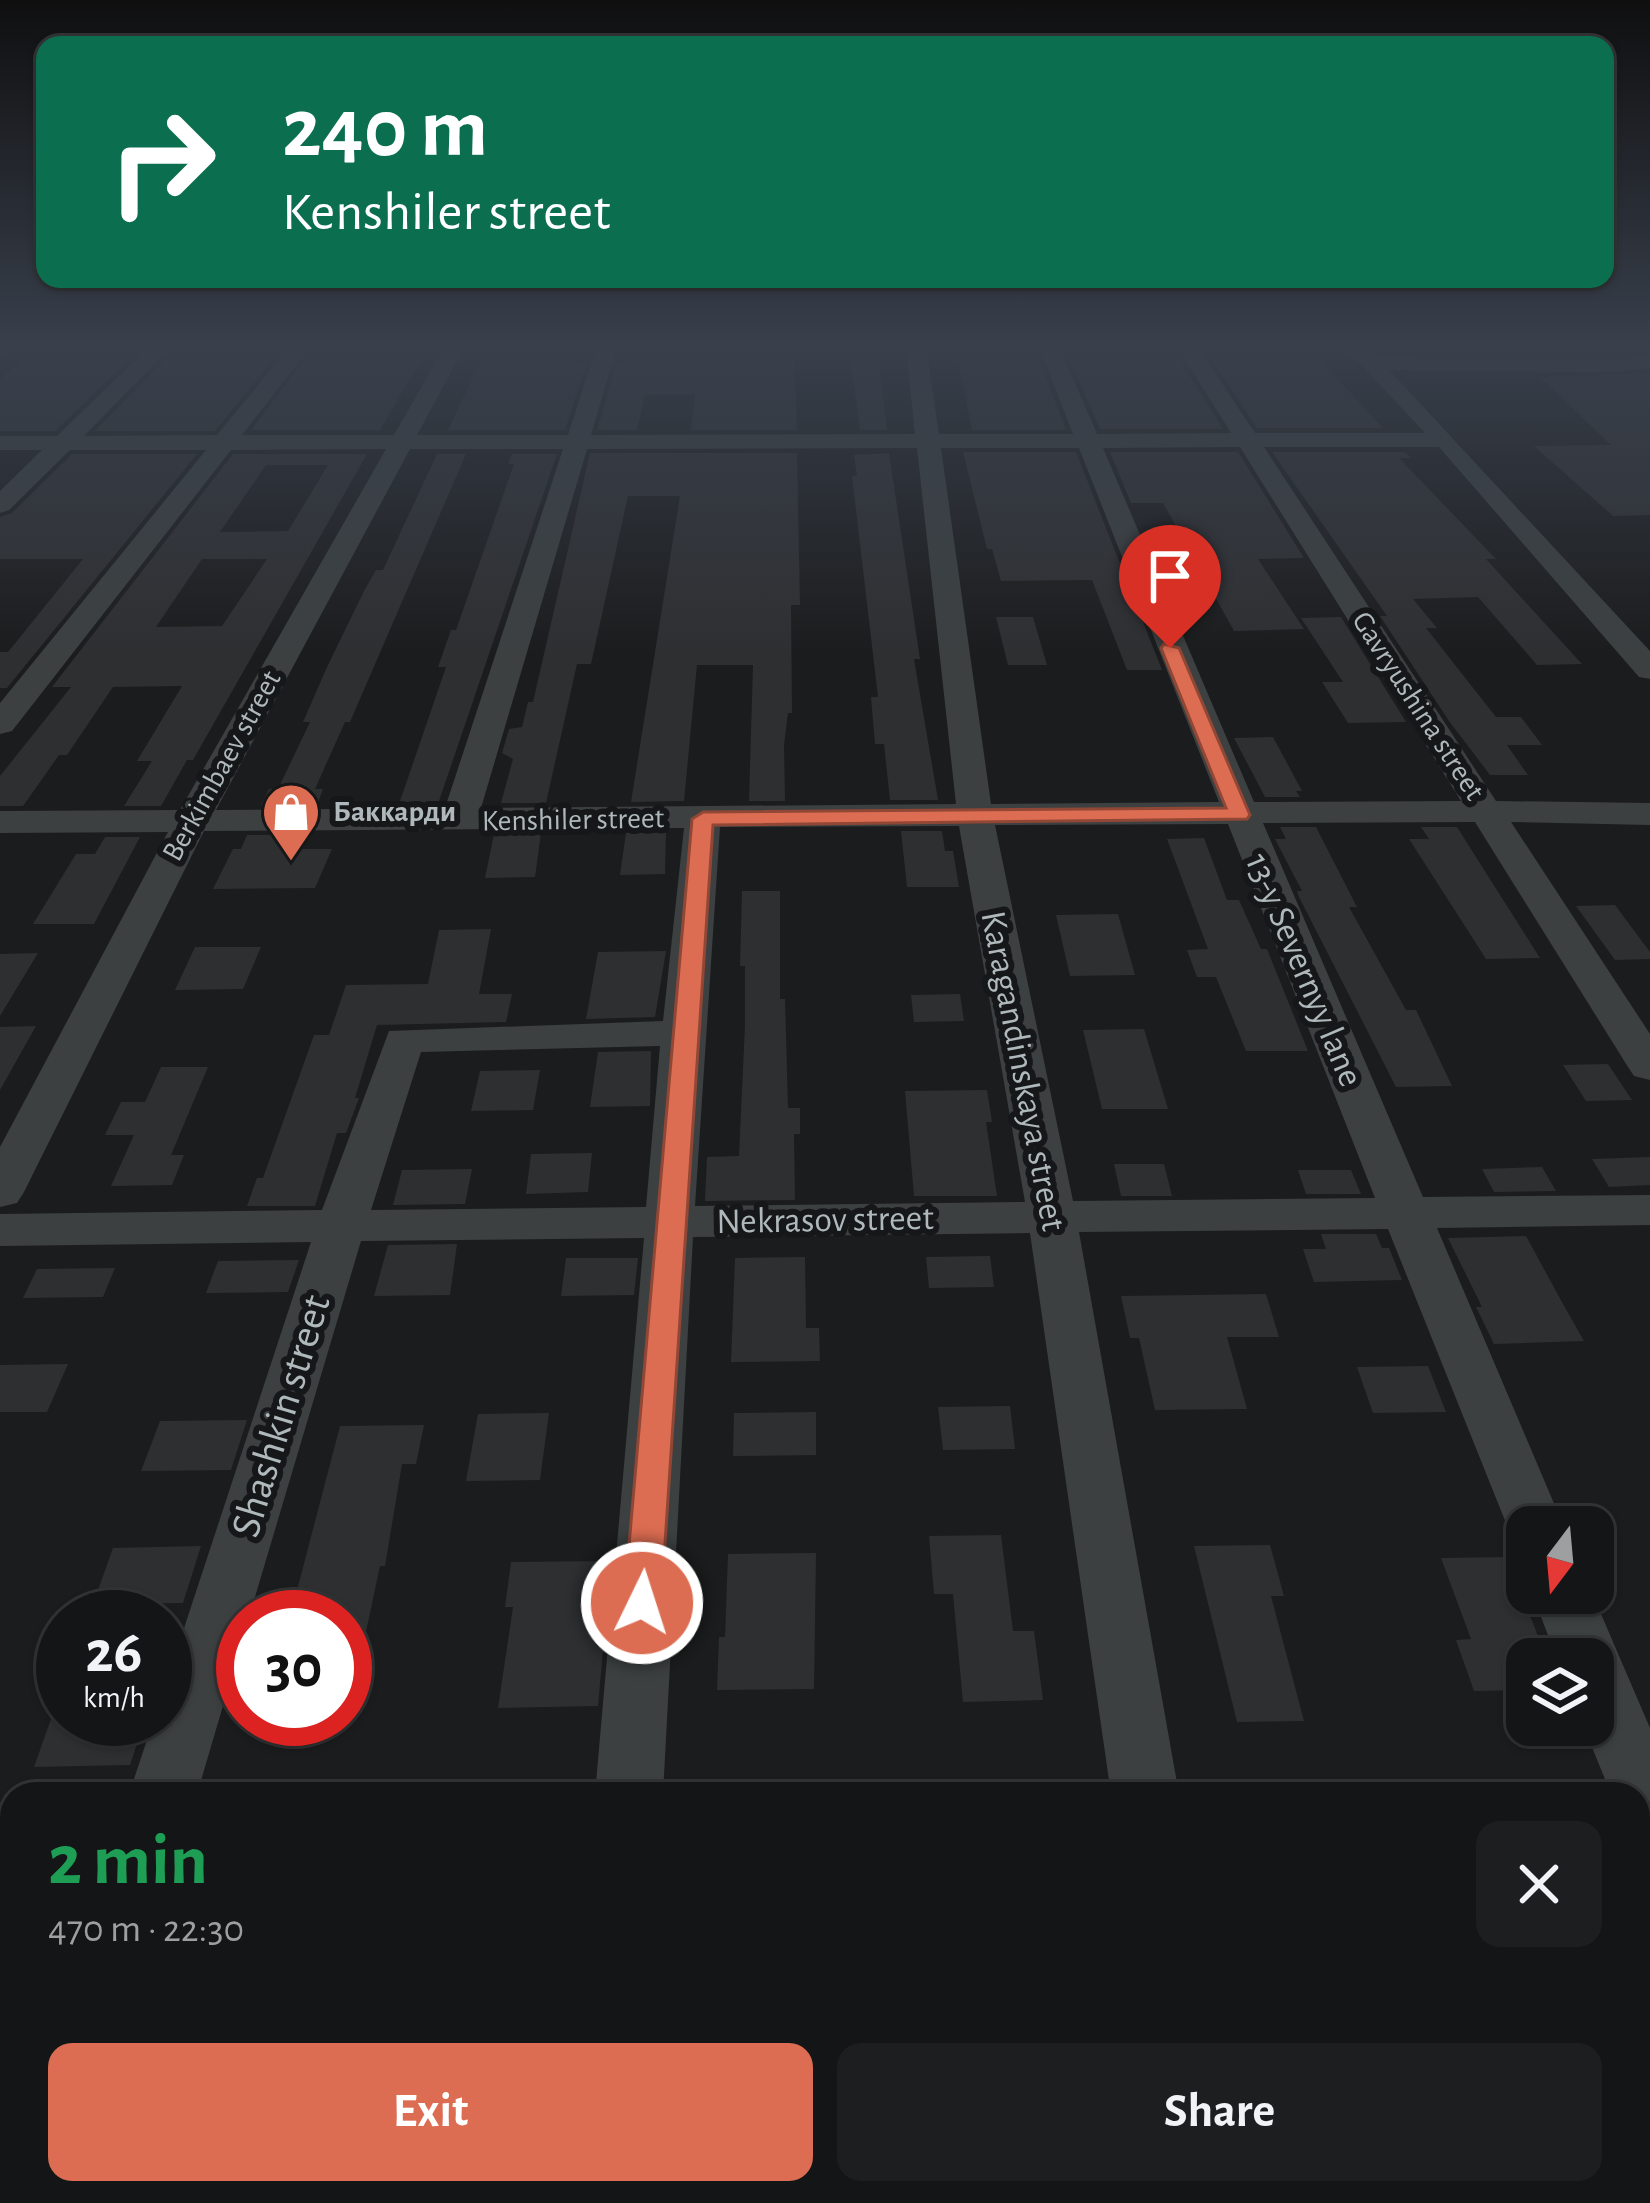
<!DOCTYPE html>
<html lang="en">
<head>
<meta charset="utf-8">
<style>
	:root { --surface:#141516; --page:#1d1e1f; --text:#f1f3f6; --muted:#9d9fa1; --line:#333435; --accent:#dd6d52 }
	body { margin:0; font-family:"Alegreya Sans",sans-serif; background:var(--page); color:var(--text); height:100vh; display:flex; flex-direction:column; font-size:45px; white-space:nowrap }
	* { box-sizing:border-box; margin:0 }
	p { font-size:39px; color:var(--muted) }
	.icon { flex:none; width:66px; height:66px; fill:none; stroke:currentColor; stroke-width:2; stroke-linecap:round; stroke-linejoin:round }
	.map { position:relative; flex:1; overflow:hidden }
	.drawer { position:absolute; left:0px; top:1782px; width:1650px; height:423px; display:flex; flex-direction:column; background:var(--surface); border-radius:36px 36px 0 0; box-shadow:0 3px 9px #0004,0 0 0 3px var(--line) }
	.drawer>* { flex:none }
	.top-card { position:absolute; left:36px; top:36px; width:1578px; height:252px; border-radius:24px; box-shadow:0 3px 9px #0004,0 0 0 3px var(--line); background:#0b6e4f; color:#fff; overflow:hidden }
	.needle { width:78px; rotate:196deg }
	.controls { position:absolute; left:1506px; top:1506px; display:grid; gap:24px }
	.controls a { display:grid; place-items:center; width:108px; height:108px; border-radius:24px; background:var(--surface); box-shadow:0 3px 9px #0004,0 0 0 3px var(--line); font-size:60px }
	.speed { position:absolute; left:36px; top:1590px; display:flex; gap:24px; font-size:60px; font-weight:700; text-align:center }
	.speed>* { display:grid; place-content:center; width:156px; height:156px; border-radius:50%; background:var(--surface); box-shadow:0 3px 9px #0004,0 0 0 3px var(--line); line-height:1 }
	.speed small { font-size:30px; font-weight:400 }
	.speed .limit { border:18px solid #d22; background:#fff; color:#111 }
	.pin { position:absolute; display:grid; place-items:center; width:102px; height:102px; color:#fff; margin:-123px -51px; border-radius:50% 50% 50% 0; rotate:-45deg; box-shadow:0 0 12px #0007 }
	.pin .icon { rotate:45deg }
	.me { position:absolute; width:132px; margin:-66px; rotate:4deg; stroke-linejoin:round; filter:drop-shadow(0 0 9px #0008) }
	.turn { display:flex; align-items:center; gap:42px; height:252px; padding:0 48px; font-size:54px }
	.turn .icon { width:156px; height:156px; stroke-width:2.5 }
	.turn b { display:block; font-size:84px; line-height:102px }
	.round { display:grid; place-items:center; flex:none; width:126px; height:126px; border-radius:24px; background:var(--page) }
	.head { display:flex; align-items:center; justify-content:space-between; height:204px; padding:0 48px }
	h1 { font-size:72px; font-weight:700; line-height:90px; color:#1e9e55 }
	.action { display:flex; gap:24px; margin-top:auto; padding:24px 48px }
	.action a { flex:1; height:138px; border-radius:24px; background:var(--accent); color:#fff; font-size:48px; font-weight:700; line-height:138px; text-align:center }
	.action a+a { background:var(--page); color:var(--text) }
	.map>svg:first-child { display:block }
</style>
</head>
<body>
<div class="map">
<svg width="1650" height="2203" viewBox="0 0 1650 2203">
	<rect width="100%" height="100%" fill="#1b1c1d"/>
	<path fill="#2e2f31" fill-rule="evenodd" d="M254 346H284L215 431H95L170 355 247 354Z
		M315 346H429L380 430H251Z
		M633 347 794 348 797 430H691L695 395H645L637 430H597L616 365 629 363Z
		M956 349H1035L1066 430H972Z
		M1205 349H1310L1383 428H1257Z
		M1173 350 1223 429H1100L1066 351Z
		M108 355H134L55 431H0V379L28 356Z
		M850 355H878L887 430H860Z
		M483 356H574L571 365H586L565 430H448Z
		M1650 373V515L1613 516 1534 446 1611 445 1540 377Z
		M963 452H1076L1162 670H1127L1092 580 1001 581 992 549H987Z
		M1110 452H1238L1304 558 1258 559 1304 629 1234 631 1163 503H1131Z
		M1272 452H1405L1411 458H1399L1496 559H1486L1582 664 1537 665 1478 597 1413 599 1437 628H1426L1496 717H1521L1542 745H1507L1528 775H1490L1449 721 1380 616H1387Z
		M590 453H797L800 605H791L792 713H788L784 745 785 801H749L753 665H697L684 801 631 802 680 496H628L591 664H577L546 803H501L513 759 502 753 509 729 522 727 528 702H533Z
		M889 453 920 659H914L938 800H890L884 744H875L871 697H878L852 476H857L854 455Z
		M72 454H197L7 688H0V652H8L83 559H0V517L12 513Z
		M233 454H367L193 760H187L161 806H124L152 761H137L182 686 113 687 67 755H59L23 806H0V776L71 687H52ZM266 465H328L288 531 220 532ZM202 559H267L222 626 156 627Z
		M437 454H466L350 722H345L315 789H323L317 805H261L269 789H278L310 722H303L327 667 364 591 376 570H383Z
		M512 454H557L438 804H399L446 667H438L451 630H456L514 464H508Z
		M996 617H1033L1047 665H1008Z
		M1341 617 1406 722 1348 723 1322 682H1343L1301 618Z
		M1273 737 1302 791H1296L1300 797H1265L1234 738Z
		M1280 827H1316L1357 907H1349L1406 1010H1416L1452 1086 1396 1087 1299 897 1297 891H1302L1275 839H1286Z
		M1421 827H1457L1540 958 1486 959 1409 839H1429Z
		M901 831H942L945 851H953L959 887H907Z
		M541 833 535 877 485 878 494 834Z
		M626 833H666L665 874 620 875Z
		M247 835H303L297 849H332L315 888 213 889 233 849H241Z
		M105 837H140L94 924H33L76 854H95Z
		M1204 838 1227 900H1239L1261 949H1267L1308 1051H1246L1216 977H1197L1187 950 1208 949 1167 839Z
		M742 891H780V999H785L788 1108H800V1134H794L795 1200 705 1201 707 1157 739 1156 745 1025V966H740Z
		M1615 905 1650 952V959L1615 960 1576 906Z
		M1118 914 1135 975 1070 976 1056 915Z
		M491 929 479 994H512L506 1022 377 1025 355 1098H359L346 1133H337L315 1206H247L257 1178H263L314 1035H329L346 985 428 984 439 930Z
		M195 947H261L243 989 175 990Z
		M666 951 655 1017 586 1019 598 952Z
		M38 953 0 1016V954Z
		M960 994 964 1021 914 1022 911 995Z
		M36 1026 0 1090V1027Z
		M1144 1029 1168 1109H1102L1083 1030Z
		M651 1051 650 1106 590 1107 598 1052Z
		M1608 1064 1632 1100 1586 1101 1563 1065Z
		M161 1067H208L171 1155H184L172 1185 111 1186 134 1135H105L121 1102H145Z
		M540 1070 533 1110 471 1111 480 1071Z
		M987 1090 992 1122H986L997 1196H914L905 1091Z
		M592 1153 588 1192 526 1194 531 1154Z
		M1650 1157V1185L1609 1187 1592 1159Z
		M1114 1164H1164L1172 1196H1121Z
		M1542 1167 1556 1191 1494 1192 1482 1169Z
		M472 1169 465 1204 393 1205 402 1170Z
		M1298 1170H1351L1361 1194H1306Z
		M1321 1234H1376L1382 1248H1389L1402 1280 1314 1282 1303 1249H1326Z
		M1526 1236 1563 1304 1584 1341 1494 1344 1476 1307H1482L1448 1238Z
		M457 1244 450 1295 374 1296 388 1245Z
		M990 1256 994 1287 929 1288 926 1257Z
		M805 1257 806 1328H819L820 1361 731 1362 735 1258Z
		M566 1258H638L634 1295 561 1296Z
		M299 1260 288 1292 206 1293 218 1261Z
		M115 1268 103 1297 23 1298 37 1269Z
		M1266 1294 1279 1337H1227L1247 1409 1155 1410 1139 1338H1130L1121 1296Z
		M68 1364 47 1412H0V1365Z
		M1428 1366 1446 1412 1373 1413 1357 1367Z
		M1010 1406 1015 1449 943 1450 938 1407Z
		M816 1412V1455L733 1456 734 1413Z
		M549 1413 540 1480 466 1481 478 1414Z
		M247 1420 231 1470 141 1471 160 1421Z
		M424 1425 416 1464H402L385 1566H380L357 1674 345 1673V1617H290L340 1426Z
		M1001 1535 1013 1631H1034L1043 1700 963 1702 953 1594H934L929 1536Z
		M1270 1545 1284 1596H1271L1304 1721 1237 1722 1194 1546Z
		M201 1546 183 1603 93 1604 113 1548Z
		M816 1553 814 1689 717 1690 719 1637H725L728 1554Z
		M1507 1557 1547 1659H1527V1690L1474 1691 1456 1640 1471 1639 1441 1558Z
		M611 1561 598 1706 498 1708 513 1607H505L511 1562Z
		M51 1719H145L130 1765 34 1767Z"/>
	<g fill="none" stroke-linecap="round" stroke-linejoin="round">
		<path fill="#3c4041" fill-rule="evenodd" d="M0 346H18L0 358Z
			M150 346H172L84 436 217 435 290 346H311L242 435H394L445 346H465L417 435H568L597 346H617L591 435 915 434 906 346H926L939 434H1073L1039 346H1059L1097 434 1231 433 1177 346H1197L1255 433H1425L1344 346H1365L1376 357 1612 360 1650 356V368L1612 372 1389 370 1650 651V679L1639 677 1439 447H1264L1496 801 1650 803V825L1511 822 1650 1034V1080L1634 1076 1628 1067 1475 822 1263 823 1423 1197 1650 1195V1225L1437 1228 1564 1527H1527V1547L1514 1543 1388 1229 1079 1232 1179 1794H1111L1030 1233 693 1237 663 1794H595L644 1238 361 1241 249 1617H243V1638L197 1794H129L154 1719H165V1686L311 1242 0 1246V1214L322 1210 389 1031 663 1021 684 828 204 831 24 1192 17 1203 0 1207V1147L168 832 0 833V811L180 810 386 449 231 450 12 731 0 734V703L206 450H70L9 510 0 513V491L42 450H0V436H57ZM1240 447 1461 801 1254 802 1103 448ZM917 448 956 804 481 808 587 449ZM941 448H1079L1219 802 991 804ZM410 449H563L445 808 216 810ZM1228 824 1375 1198 1073 1201 995 825ZM959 826 1025 1202 695 1206 720 827ZM660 1046 646 1207 371 1210 421 1052Z
			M1532 1593H1592L1650 1728V1837L1638 1833V1794H1611L1583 1725H1593V1659H1557Z
			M1638 1990H1650V2064H1638Z
			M0 2003H12V2077H0Z
			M12 2166V2193H81L78 2203H0Z
			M561 2193H641L640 2203H560Z
			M1168 2193H1248L1249 2203H1169Z"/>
	</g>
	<linearGradient id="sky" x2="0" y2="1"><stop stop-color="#0f0f10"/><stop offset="0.53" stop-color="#39404c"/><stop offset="1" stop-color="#39404c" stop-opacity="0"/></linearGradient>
	<rect width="1650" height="654" fill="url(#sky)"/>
	<path fill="#dd6d52" stroke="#904735" stroke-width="3" d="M1164 644 1179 648 1250 815 1247 819 713 825 661 1603 655 1614 642 1618 629 1614 624 1603 692 819 703 812 1226 808 1161 648Z"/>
	<defs>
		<symbol id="shop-pin" viewBox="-11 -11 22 30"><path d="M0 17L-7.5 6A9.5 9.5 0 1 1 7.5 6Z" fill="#dd6d52" stroke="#161718"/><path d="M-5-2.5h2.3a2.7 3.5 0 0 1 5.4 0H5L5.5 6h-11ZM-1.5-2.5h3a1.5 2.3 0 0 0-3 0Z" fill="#fff"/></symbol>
	</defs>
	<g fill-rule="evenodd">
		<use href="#shop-pin" x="258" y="779" width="66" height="90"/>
	</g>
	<g text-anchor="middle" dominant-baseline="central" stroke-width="12" stroke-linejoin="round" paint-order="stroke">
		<g font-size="30" fill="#afb8bb" stroke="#161718">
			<text transform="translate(1418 706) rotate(57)">Gavryushina street</text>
			<text transform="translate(222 766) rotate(-61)">Berkimbaev street</text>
			<text transform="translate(573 820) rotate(-1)">Kenshiler street</text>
		</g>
		<g font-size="30" font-weight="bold" fill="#afb8bb" stroke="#161718" text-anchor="start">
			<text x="333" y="812">Баккарди</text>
		</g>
		<g font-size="36" fill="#afb8bb" stroke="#161718">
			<text transform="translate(1304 970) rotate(67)">13-y Severnyy lane</text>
			<text transform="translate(1023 1071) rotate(79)">Karagandinskaya street</text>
			<text transform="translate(825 1220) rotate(-1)">Nekrasov street</text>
		</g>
		<g font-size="42" fill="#afb8bb" stroke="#161718">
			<text transform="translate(281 1416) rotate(-73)">Shashkin street</text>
		</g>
	</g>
</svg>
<div class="controls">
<a><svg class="needle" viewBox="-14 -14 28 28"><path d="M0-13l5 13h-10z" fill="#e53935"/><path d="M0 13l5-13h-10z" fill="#9d9fa1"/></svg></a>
<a><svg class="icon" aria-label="layers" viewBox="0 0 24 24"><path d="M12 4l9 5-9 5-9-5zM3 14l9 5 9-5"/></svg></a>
</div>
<div class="speed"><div>26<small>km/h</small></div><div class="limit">30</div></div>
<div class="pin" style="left:1170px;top:648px;background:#d93025"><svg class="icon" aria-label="arrive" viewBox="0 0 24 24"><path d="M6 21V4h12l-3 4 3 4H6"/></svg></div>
<svg class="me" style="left:642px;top:1603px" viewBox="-20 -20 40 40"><circle r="17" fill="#dd6d52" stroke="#fff" stroke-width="3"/><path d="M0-11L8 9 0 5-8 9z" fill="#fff"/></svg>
<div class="top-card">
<div class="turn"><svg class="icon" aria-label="right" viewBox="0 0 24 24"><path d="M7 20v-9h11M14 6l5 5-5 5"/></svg><div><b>240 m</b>Kenshiler street</div></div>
</div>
<section class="drawer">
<div class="head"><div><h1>2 min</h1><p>470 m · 22:30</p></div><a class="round"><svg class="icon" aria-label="close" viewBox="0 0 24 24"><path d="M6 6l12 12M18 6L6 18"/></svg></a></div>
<div class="action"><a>Exit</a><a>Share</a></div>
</section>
</div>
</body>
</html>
